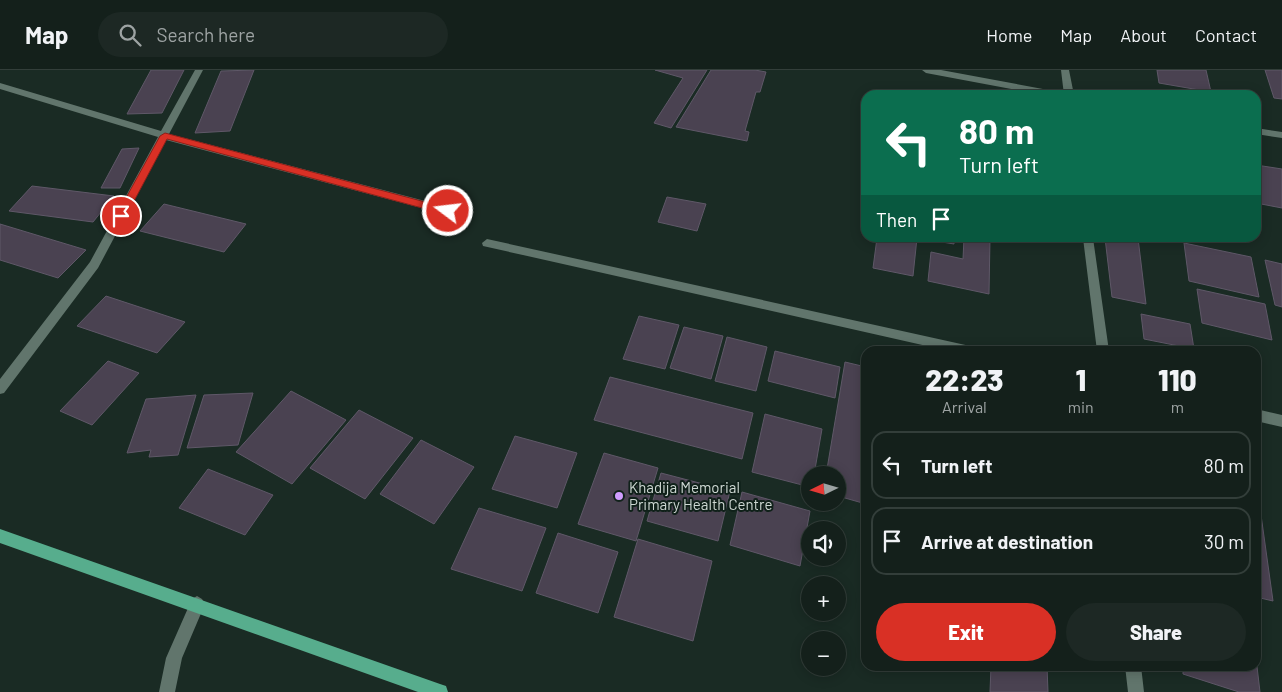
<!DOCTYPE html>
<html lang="en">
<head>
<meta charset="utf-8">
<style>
	:root { --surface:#14201b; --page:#1d2824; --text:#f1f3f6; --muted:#9da3a3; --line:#333e3a; --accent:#d93025 }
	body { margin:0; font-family:Barlow,sans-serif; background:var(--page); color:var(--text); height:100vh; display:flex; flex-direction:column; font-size:19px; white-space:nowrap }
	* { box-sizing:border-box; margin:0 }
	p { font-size:16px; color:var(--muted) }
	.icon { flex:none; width:28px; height:28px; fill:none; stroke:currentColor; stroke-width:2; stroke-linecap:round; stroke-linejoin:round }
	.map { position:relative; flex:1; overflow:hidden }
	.details { position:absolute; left:861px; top:276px; width:400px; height:325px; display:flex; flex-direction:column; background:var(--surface); border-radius:15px; box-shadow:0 2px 12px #0003,0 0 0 1px var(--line) }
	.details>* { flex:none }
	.top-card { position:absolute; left:861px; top:20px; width:400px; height:152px; border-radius:15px; box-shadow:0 2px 12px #0003,0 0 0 1px var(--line); background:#0b6e4f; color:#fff; overflow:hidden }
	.needle { width:32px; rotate:265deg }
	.controls { position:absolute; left:801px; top:396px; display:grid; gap:10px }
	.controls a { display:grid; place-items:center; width:45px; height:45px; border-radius:50%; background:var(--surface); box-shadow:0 2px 12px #0003,0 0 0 1px var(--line); font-size:25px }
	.pin { position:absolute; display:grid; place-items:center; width:42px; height:42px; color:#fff; margin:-21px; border:2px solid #fff; border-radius:50%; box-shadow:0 1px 5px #0007 }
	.me { position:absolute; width:55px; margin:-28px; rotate:285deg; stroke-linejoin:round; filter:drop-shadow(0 0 4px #0008) }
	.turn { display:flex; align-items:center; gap:18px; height:105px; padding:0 15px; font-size:22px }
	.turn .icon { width:65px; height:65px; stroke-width:2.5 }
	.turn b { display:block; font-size:35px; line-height:42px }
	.then { display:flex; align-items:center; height:48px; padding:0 15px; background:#0003; gap:10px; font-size:19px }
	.eta { display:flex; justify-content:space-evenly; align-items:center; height:85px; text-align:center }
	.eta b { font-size:30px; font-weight:800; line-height:35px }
	.primary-button { display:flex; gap:10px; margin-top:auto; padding:10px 15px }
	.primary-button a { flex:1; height:58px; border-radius:30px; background:var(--accent); color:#fff; font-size:20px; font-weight:800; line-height:58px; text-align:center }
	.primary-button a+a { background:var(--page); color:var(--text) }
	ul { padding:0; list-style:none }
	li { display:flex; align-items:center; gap:15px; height:68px; margin:0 10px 8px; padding:0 5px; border:2px solid var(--line); border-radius:15px }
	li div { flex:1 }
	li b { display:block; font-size:19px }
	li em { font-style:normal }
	header { display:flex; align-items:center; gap:30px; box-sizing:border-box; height:70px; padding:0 25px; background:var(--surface); border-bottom:1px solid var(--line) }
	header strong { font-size:24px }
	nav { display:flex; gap:28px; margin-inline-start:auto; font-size:18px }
	.search { width:350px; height:45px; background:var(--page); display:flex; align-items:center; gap:12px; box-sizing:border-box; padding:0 18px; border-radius:28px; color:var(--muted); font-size:19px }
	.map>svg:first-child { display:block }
</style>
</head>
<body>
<header>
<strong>Map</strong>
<div class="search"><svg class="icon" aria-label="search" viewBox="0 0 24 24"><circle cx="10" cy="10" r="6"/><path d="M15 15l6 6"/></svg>Search here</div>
<nav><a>Home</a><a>Map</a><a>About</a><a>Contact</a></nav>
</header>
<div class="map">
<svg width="1282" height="622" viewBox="0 0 1282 622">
	<rect width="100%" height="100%" fill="#1a2b24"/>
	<path fill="#4a4251" stroke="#5f5868" d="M151 0H184L162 43 127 44Z
		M254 0 230 61 195 63 221 1Z
		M707 0 671 58 654 53 683 8 655 0Z
		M711 0H755L766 2 760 22H756L745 61 749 62 747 71 676 57Z
		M1157 0H1206L1211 22 1159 13Z
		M1265 0H1282V29L1274 28Z
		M866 66V94L861 93Z
		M139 78 120 118H101L122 79Z
		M1256 95 1282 99V138L1256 133Z
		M32 116 114 126 93 152 9 141Z
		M667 127 706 134 697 161 658 152Z
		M164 134 246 154 224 182 140 161Z
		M0 154 86 180 58 208 0 190Z
		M877 168H917L913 206 873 198Z
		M930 168H954V174L930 170Z
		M964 168H990L989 224 928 211 931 182 963 189Z
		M1105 168H1138L1146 234 1112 227Z
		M1184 173 1251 187 1259 227 1189 211Z
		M1265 190 1282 194V237L1275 235Z
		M1197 219 1265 234 1272 270 1202 253Z
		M106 226 185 252 157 283 77 256Z
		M1141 244 1190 254 1194 279 1144 269Z
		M639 246 679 255 665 299 623 289Z
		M684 257 723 266 711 309 670 298Z
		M727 267 767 277 756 321 715 311Z
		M775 281 840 297 835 328 768 311Z
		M108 291 139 303 92 355 60 341Z
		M845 292 866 297V434L838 426V405H826Z
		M610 307 753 343 742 389 594 350Z
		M291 321 346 350 292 414 236 382Z
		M253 323 238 375 187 378 204 325Z
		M196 325 178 385 149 387 151 380 127 383 146 329Z
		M359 340 413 368 365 429 310 398Z
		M765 344 822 359 814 405H810V417L752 402Z
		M515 366 577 383 557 438 492 419Z
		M421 370 474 397 434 454 380 424Z
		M604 383 658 398 636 471 578 454Z
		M208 399 273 425 245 465 179 438Z
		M661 403 730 421 718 471 647 451Z
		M1256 409 1273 531 1256 527Z
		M742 422 810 441 800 496 730 475Z
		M479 438 546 458 522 521 451 499Z
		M558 463 618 482 598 543 536 523Z
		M638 469 712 491 693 571 614 547Z
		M1256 588 1260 622H1239L1183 604V596H1256Z
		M991 596H1047L1048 622H990Z"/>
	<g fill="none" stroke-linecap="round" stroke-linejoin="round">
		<path fill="#61756c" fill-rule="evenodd" d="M195 0H203L169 64 448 137 453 141 448 145 166 70 98 198 4 323 0 324V309L90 192 158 67 0 19V13L161 61Z
			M922 0H941L1059 22 1064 25H1044L926 3Z
			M1061 0H1069L1074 25H1064Z
			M1256 58 1282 62V68L1256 64Z
			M1083 168H1093L1109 281H1097Z
			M487 169 970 276 974 277 976 281H949L483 176 482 173Z
			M1256 339 1282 345V357L1256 351Z
			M197 526 202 529 205 534 182 588 175 622H159L166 588 192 529Z
			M1125 596H1141L1144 622H1128Z"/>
		<path fill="#57ad8d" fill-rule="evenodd" d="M0 459 440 614 446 616 448 622H418L0 473Z"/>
	</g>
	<path fill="#d93025" stroke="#8d1f18" d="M165 63 448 138 453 141 448 145 167 69 125 148H118L116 146 160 66Z"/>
	<circle fill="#d09dff" stroke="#10211a" stroke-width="2" cx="619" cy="426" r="5"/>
	<g text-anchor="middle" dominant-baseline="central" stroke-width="4" stroke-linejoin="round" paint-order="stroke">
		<g font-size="15" fill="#ced8d3" stroke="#10211a" text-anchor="start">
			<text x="629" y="417">Khadija Memorial<tspan x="629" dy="17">Primary Health Centre</tspan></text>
		</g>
	</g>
</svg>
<div class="controls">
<a><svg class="needle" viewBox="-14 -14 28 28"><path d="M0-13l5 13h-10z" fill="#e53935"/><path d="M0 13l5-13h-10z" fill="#9da3a3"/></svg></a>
<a><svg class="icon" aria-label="sound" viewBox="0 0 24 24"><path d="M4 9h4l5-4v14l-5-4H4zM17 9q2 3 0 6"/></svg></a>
<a>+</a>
<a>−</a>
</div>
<div class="pin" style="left:121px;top:146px;background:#d93025"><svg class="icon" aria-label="arrive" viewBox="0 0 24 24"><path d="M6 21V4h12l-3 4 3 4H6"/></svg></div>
<svg class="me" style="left:448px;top:141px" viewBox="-20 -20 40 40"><circle r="17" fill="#d93025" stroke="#fff" stroke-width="3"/><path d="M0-11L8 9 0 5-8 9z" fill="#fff"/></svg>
<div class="top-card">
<div class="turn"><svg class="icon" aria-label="left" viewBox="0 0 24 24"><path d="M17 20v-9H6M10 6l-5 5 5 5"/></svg><div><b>80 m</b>Turn left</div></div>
<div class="then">Then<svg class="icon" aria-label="arrive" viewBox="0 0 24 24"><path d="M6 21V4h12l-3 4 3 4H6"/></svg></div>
</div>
<section class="details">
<div class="eta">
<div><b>22:23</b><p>Arrival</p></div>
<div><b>1</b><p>min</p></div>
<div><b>110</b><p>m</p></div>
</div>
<ul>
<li><svg class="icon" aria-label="left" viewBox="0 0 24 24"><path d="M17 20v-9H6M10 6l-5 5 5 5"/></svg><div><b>Turn left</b></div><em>80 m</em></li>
<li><svg class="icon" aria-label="arrive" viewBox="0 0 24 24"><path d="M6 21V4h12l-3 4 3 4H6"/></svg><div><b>Arrive at destination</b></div><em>30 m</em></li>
</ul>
<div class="primary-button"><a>Exit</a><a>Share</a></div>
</section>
</div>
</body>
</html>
